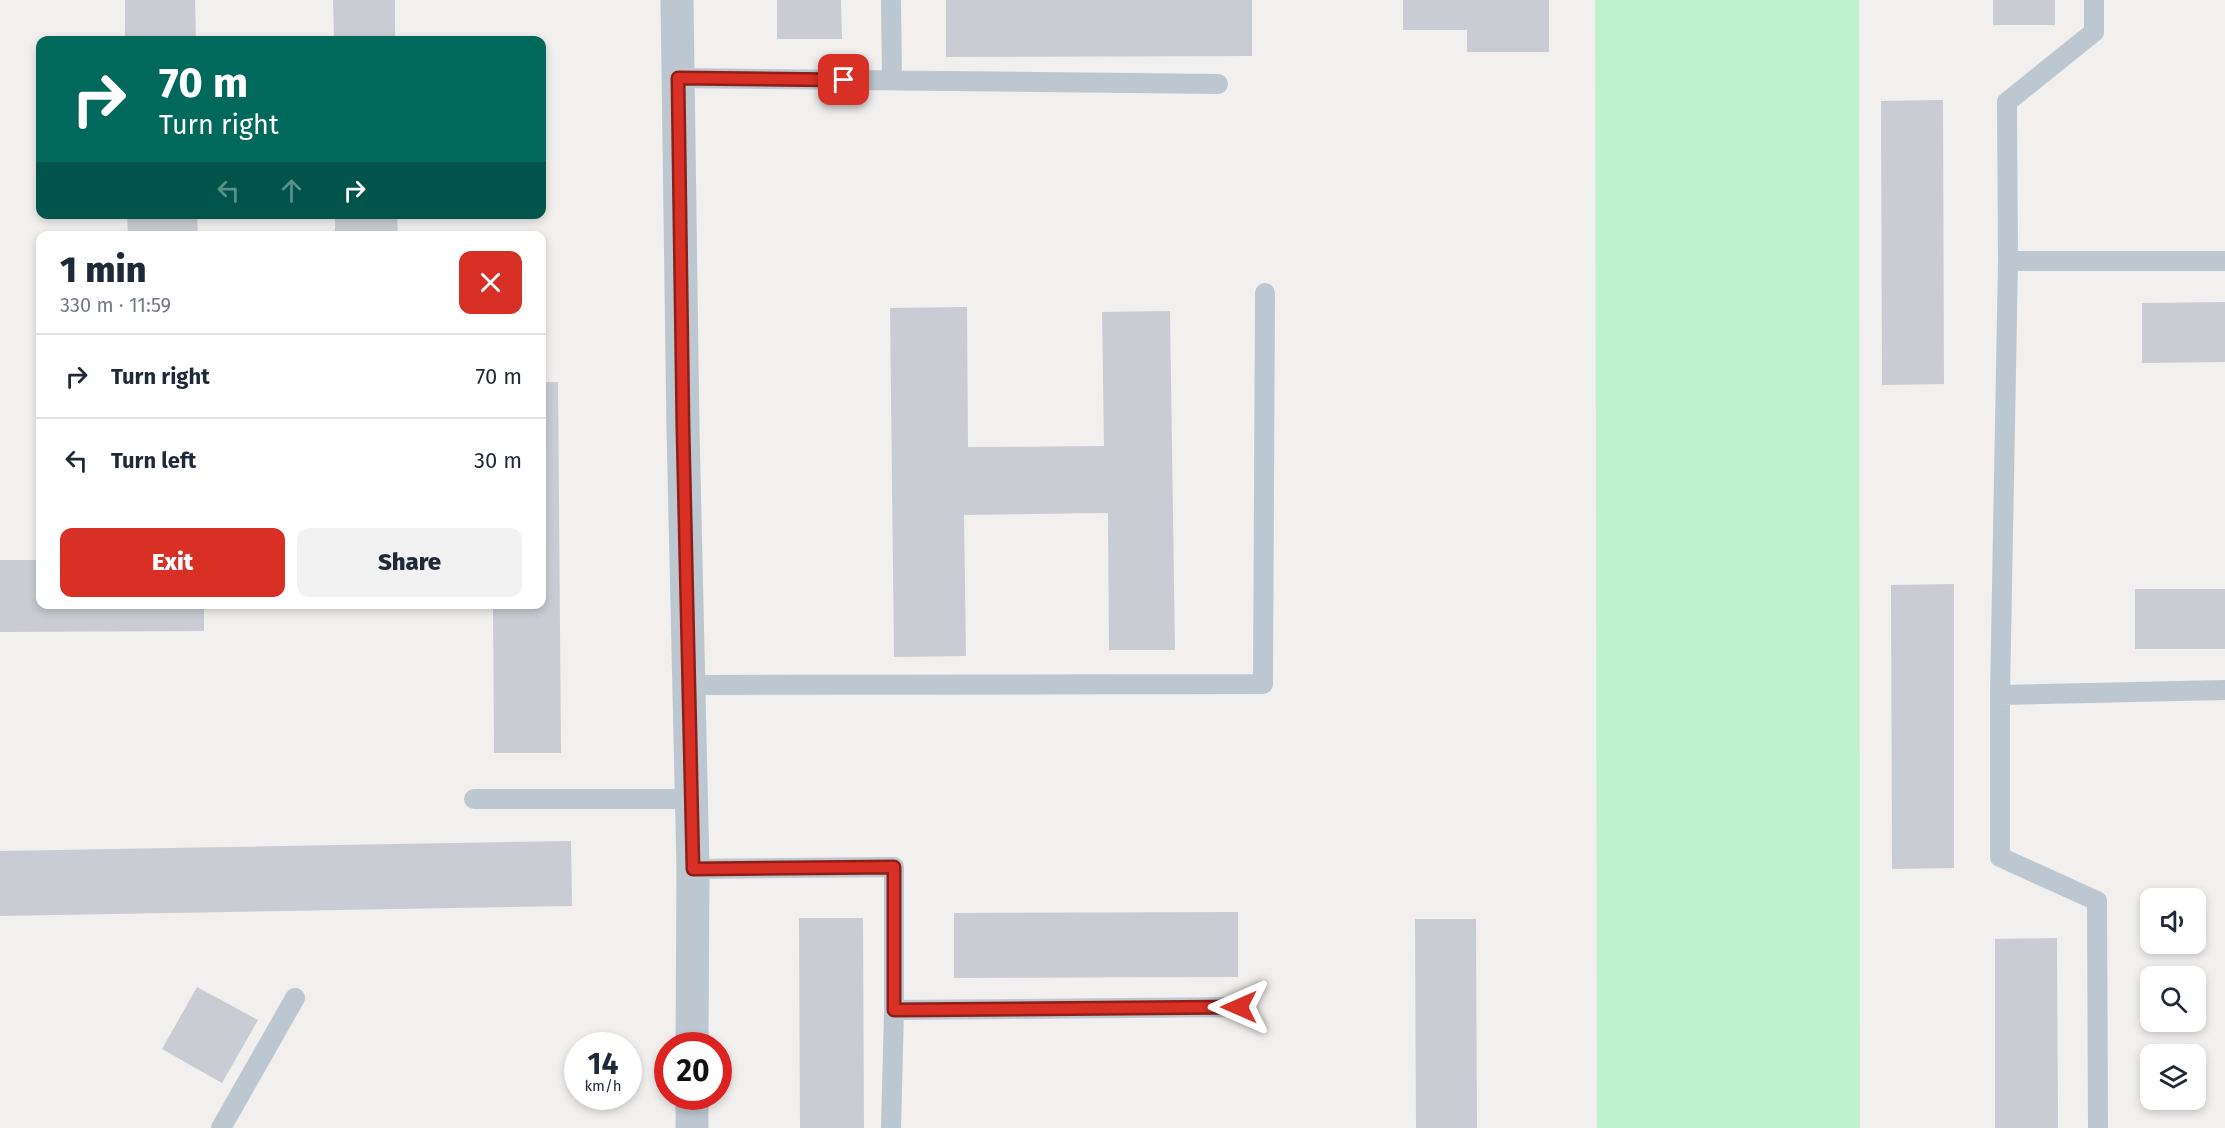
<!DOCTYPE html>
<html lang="en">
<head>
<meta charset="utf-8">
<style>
	:root { --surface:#fff; --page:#f2f2f3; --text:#1f2937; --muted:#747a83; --line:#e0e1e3; --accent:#d93025 }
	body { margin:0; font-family:"Fira Sans",sans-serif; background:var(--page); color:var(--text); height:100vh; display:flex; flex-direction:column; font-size:22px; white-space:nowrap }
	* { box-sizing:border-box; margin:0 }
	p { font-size:20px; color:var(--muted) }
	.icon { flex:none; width:33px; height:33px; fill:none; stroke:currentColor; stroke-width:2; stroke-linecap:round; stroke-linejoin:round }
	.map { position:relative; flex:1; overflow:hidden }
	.panel { position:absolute; left:36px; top:231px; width:510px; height:378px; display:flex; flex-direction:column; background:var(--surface); border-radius:12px; box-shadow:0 3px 9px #0003 }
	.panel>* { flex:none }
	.banner { position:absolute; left:36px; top:36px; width:510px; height:183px; border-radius:12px; box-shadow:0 3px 9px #0003; background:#00695c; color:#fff; overflow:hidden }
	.buttons { position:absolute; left:2140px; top:888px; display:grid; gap:12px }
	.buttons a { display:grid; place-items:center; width:66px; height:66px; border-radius:12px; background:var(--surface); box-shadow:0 3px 9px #0003; font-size:30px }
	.speed { position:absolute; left:564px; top:1032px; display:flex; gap:12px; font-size:30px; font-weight:700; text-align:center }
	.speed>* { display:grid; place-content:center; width:78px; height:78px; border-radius:50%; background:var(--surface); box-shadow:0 3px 9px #0003; line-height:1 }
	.speed small { font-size:15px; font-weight:400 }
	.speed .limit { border:9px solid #d22; background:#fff; color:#111 }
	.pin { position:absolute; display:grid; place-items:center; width:51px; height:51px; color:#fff; margin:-26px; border-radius:12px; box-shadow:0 3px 9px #0006 }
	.me { position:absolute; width:66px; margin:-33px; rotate:270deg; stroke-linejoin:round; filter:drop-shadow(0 0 4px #0008) }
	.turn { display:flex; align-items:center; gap:21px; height:126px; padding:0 24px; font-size:27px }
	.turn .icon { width:78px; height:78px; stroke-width:2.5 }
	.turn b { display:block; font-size:42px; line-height:51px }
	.lanes { display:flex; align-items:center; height:57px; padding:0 24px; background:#0003; justify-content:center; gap:30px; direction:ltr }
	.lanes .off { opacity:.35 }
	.round { display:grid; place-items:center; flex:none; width:63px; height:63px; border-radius:12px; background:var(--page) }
	.overview { display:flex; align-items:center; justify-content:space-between; height:102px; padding:0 24px }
	h1 { font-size:36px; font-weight:800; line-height:45px }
	.action { display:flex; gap:12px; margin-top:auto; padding:12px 24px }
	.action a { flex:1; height:69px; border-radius:12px; background:var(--accent); color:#fff; font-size:24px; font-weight:800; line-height:69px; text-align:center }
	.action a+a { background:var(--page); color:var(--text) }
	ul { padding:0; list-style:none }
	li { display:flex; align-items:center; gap:18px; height:84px; padding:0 24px; border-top:2px solid var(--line) }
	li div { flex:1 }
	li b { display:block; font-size:22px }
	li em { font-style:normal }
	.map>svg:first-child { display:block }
</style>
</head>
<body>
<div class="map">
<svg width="2225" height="1128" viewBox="0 0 2225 1128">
	<rect width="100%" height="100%" fill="#f2efef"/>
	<path fill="#bdf1d0" d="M1595 0H1859L1860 1128H1597Z"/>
	<path fill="#c9ccd2" d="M125 0H195L196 40H125Z
		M333 0H395V40H334Z
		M777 0H841L842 39H777Z
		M946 0H1252V56L946 57Z
		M1403 0H1549V52H1467V30H1403Z
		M1993 0H2055V25H1993Z
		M1943 100 1944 384 1882 385 1881 101Z
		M127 214H197L198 236H128Z
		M335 214H397L398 236H335Z
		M2225 302V362L2142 363V303Z
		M967 307 968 447 1104 446 1102 312 1170 311 1175 650H1109L1108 513 964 515 966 656 894 657 890 308Z
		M542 382H558L561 753H494L493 604H542Z
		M0 560H40V604H204V631L0 632Z
		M1954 584V868L1892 869 1891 585Z
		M2135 589H2225V649H2135Z
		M571 841 572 906 0 916V851Z
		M1238 912V977L954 978V913Z
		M799 918H863L864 1128H800Z
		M1415 919H1476L1477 1128H1416Z
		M2057 938 2058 1128H1995V939Z
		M197 987 258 1020 222 1083 162 1049Z"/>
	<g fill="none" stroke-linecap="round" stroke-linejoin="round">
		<path stroke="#bdc7cf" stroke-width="20" d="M891 0 892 80
			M678 78 1218 84
			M2008 261H2225
			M690 685 1263 684 1265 293
			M2000 695 2008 261 2007 102 2094 32V0
			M474 799H691
			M693 869 894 867V1010L1239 1007
			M221 1128 295 998
			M891 1128 894 1010
			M2098 1128 2097 901 2000 857V695L2225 690"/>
		<path stroke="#bdc7cf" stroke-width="33" d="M677 0 683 429 693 869 692 1046
			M692 1128V1096"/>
	</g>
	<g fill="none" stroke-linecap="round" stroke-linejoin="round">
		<defs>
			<path id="route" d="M844 80 678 78 683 429 693 869 894 867V1010L1239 1007"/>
		</defs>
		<use href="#route" stroke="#8d1f18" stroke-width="15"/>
		<use href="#route" stroke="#d93025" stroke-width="10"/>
	</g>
</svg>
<div class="buttons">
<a><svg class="icon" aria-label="sound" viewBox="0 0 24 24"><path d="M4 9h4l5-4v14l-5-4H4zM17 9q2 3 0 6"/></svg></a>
<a><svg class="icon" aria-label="search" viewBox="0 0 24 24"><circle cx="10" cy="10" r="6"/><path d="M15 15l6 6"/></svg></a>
<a><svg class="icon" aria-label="layers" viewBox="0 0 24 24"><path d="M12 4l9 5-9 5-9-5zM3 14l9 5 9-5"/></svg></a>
</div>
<div class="speed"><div>14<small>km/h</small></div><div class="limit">20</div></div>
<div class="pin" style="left:844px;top:80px;background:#d93025"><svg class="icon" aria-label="arrive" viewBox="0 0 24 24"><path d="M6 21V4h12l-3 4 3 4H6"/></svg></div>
<svg class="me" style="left:1239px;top:1007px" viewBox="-20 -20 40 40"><path d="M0-17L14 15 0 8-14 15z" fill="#d93025" stroke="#fff" stroke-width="4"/></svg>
<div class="banner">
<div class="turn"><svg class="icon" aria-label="right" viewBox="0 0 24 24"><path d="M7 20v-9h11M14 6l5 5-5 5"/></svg><div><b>70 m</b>Turn right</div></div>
<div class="lanes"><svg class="icon off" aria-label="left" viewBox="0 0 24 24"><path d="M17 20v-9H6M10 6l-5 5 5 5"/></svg><svg class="icon off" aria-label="ahead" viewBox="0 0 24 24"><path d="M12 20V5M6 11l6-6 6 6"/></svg><svg class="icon" aria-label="right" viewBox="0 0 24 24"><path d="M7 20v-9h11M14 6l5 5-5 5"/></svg></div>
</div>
<section class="panel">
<div class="overview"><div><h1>1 min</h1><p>330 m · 11:59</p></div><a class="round" style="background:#d93025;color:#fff"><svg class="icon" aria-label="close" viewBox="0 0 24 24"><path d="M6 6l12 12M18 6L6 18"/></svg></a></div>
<ul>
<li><svg class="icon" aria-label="right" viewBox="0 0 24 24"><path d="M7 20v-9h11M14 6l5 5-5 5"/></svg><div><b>Turn right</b></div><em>70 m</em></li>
<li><svg class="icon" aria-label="left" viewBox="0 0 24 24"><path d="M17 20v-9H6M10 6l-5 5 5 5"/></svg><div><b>Turn left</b></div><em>30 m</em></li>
</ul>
<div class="action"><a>Exit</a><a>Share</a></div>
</section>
</div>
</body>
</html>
